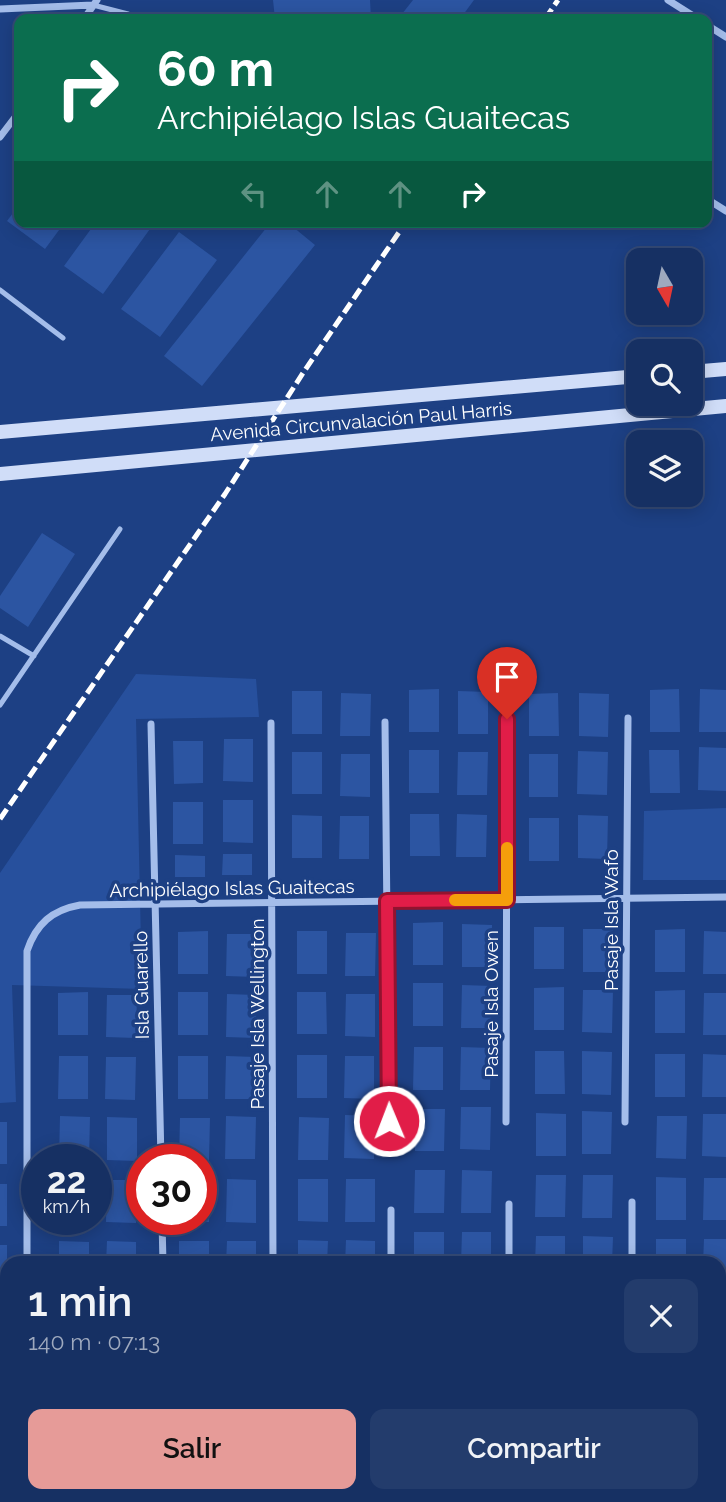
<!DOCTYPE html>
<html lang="es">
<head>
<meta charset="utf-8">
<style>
	:root { --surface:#163063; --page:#233c6c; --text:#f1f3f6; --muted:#9ea9be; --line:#354b78; --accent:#e69b98 }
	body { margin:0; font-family:Raleway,sans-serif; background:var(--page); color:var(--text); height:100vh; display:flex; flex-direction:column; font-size:26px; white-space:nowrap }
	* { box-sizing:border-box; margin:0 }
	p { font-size:23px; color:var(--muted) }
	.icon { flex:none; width:38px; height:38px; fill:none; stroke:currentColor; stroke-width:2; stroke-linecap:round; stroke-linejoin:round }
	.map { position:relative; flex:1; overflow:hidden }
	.drawer { position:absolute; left:0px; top:1256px; width:726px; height:247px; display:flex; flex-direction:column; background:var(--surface); border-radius:21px 21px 0 0; box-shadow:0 4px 18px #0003,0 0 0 2px var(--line) }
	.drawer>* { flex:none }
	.top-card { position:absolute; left:14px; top:14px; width:698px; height:214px; border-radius:14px; box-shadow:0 4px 18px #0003,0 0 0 2px var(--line); background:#0b6e4f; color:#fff; overflow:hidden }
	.needle { width:46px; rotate:171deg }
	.fabs { position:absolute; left:626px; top:248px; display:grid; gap:14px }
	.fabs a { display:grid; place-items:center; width:77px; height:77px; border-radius:14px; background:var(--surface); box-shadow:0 4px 18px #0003,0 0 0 2px var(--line); font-size:35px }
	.speed { position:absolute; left:21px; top:1144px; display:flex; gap:14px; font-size:35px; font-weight:700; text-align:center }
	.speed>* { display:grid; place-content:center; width:91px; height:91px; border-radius:50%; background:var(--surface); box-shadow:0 4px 18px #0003,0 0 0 2px var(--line); line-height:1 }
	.speed small { font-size:18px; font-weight:400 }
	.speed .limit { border:10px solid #d22; background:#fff; color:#111 }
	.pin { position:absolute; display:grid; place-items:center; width:60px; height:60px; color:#fff; margin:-72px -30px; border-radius:50% 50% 50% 0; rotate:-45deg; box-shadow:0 0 7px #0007 }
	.pin .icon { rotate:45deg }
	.me { position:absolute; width:77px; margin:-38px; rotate:359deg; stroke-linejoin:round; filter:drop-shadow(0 0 5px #0008) }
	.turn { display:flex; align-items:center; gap:24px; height:147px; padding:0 28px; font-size:32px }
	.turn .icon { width:91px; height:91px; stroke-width:2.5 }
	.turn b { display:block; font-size:49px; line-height:60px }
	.lanes { display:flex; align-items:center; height:66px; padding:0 28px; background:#0003; justify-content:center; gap:35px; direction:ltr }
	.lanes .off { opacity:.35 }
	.round { display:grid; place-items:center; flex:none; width:74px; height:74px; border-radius:14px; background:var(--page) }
	.overview { display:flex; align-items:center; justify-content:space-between; height:119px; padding:0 28px }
	h1 { font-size:42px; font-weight:600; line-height:52px }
	.button { display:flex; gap:14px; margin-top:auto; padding:14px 28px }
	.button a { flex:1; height:80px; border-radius:14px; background:var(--accent); color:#111; font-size:28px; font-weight:600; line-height:80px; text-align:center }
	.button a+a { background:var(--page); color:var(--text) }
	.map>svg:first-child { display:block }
</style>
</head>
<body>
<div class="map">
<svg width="726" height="1502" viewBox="0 0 726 1502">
	<rect width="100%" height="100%" fill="#1d4084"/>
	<path fill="#27509d" d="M136 674 256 679 259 717 136 719 142 989 12 985 16 1102 0 1103V873Z
		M726 808V880H643L644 811Z"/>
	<path fill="#2c55a2" d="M273 0H370L371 19H275Z
		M413 0H474L460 19H398Z
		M19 205V222H65L45 249 7 221Z
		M96 222H155L103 294 64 266Z
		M271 222H287L315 245 202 386 164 356Z
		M179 232 217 260 160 337 121 309Z
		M42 533 75 554 28 627 0 608V596Z
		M439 689V732H409V690Z
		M679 689 680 732H650V690Z
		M700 689 726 690V732H699Z
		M292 691H322V734H292Z
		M458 691 488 692V734H458Z
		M341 693 371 694 370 736H340Z
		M558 693 559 736H529V694Z
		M579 693 609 694 608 737 579 736Z
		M224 739H253V782L223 781Z
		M173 741H203V783L174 784Z
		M699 747 726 748V791L698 790Z
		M409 750H439V793H409Z
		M649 750H679L680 793H650Z
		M578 751 608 752 607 795 577 794Z
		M292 752H322V794H292Z
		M458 752H488L487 795H457Z
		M341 754H370V797L340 796Z
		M529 754H558V797H529Z
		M223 800H253V843L223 842Z
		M173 802H203V844H173Z
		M410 814H439L440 856H410Z
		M457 814 487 815 486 857H456Z
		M292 815 322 816V858H292Z
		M578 815 608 816 607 859 578 858Z
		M340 816H369V859H339Z
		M529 818H559V861H529Z
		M223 854H252V875H222Z
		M175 855 205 856V877H175Z
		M443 922V965H413V923Z
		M462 924 492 925 491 967H462Z
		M534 927H564V969H534Z
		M583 929H613V972H583Z
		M685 929V972H655V930Z
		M208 931V974H178V932Z
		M297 931H327V974H297Z
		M704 931 726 932V974H703Z
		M346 933H376L375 976H345Z
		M227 934H257L256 977 226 976Z
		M413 983H443V1026H413Z
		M462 985 492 986 491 1028H461Z
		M564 987V1030H534V988Z
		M583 990H613L612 1033 582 1032Z
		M685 990V1033H655V991Z
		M88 992V1035H58V993Z
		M178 992H208V1035H178Z
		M297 992H326L327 1034H297Z
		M704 993H726V1035H703Z
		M227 994 256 995V1038L226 1037Z
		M346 994H375V1037L345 1036Z
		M107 995H137L136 1038 106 1037Z
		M414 1047H443V1090H413Z
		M461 1047 491 1048 490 1090H460Z
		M535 1051H564L565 1094H535Z
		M582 1051 612 1052 611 1095 582 1094Z
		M655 1054H685V1097H655Z
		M703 1054 726 1055V1097H702Z
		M297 1055H327V1098H297Z
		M59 1056H88V1099H58Z
		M178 1056H208V1099H178Z
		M226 1056 256 1057 255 1099H225Z
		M345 1056H374V1099L344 1098Z
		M106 1057H136L135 1100 105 1099Z
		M461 1107H491L490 1150 460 1149Z
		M415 1109H445L444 1151H415Z
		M582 1111 612 1112 611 1154H582Z
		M536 1113 566 1114V1156H536Z
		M703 1114H726V1157L702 1156Z
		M345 1115 375 1116 374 1159 344 1158Z
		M60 1116 90 1117 89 1160 59 1159Z
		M226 1116 256 1117 255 1159H225Z
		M657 1116H687L686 1159 656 1158Z
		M107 1117 137 1118V1161L107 1160Z
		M299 1117 329 1118 328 1160H298Z
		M180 1118H210L209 1161 179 1160Z
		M0 1122H7V1164H0Z
		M415 1170H445L444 1213H414Z
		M462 1170 492 1171 491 1213H461Z
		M536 1175H566L565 1217H535Z
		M583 1175H613L612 1218H582Z
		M656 1177 686 1178V1220H656Z
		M704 1178H726V1220H703Z
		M227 1179 256 1180V1223L226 1222Z
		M298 1179H328V1222L298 1221Z
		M346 1179H375V1222H345Z
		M107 1180H137L136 1223 106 1222Z
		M201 1180H210L209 1222H191V1220H201Z
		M0 1184H7V1226H0Z
		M59 1220H89V1223L59 1222Z
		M414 1232H444V1264H414Z
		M462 1232H491V1264H461Z
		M536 1236H565V1264H535Z
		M583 1236 613 1237 612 1264H583Z
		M656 1239H686V1264H656Z
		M704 1239H726V1282H719V1264H703Z
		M298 1240 328 1241 327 1264H298Z
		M346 1240 375 1241V1264H345Z
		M59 1241 89 1242V1264H59Z
		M107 1241 136 1242V1264H106Z
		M179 1241H209V1264H179Z
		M227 1241H256V1264H226Z
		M0 1245H7V1288H0Z
		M719 1302H726V1345H719Z
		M0 1308H7V1351H0Z"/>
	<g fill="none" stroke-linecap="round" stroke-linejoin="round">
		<path stroke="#a4bdea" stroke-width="5" d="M93 5 128 14 137 19
			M0 290 63 338
			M0 636 34 656
			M0 705 120 529"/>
		<path stroke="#a4bdea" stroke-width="7" d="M668 0 698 19
			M0 9 93 5
			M84 19 97 0
			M707 25 726 37
			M0 137 19 112
			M707 199 726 211
			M385 722 389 1121
			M271 723 273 1264
			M151 724 161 1160
			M506 1122 507 719
			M625 1122 628 718
			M632 1202V1264
			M391 1210V1264
			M162 1220 163 1264
			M27 1264V951C36 924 52 910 80 905L726 897
			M509 1264V1204
			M719 1351 726 1350
			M0 1369H7
			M0 1437 6 1502
			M130 1496V1502
			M247 1496V1502
			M368 1496V1502
			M485 1496V1502
			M603 1496V1502"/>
		<path stroke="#d0ddf8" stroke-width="14" d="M691 372 726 369
			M0 432 639 376
			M0 474 726 406"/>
		<path stroke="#fff" stroke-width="5" stroke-dasharray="12 5" stroke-linecap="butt" d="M545 19 558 0
			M0 819 225 494 303 373 406 222"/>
	</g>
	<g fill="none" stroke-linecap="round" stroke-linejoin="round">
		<defs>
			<path id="route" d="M389 1121 387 901 507 900V719"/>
		</defs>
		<use href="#route" stroke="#92132f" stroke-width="18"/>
		<use href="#route" stroke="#e11d48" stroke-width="12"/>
		<path stroke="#f59e0b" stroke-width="12" d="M455 900H507V848"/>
	</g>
	<g text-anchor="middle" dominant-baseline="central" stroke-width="7" stroke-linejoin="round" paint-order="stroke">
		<g font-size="19" fill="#fff" stroke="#1d4084">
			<text transform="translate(361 421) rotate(-5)">Avenida Circunvalación Paul Harris</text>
			<text transform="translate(232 888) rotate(-1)">Archipiélago Islas Guaitecas</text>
			<text transform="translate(611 920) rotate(-90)">Pasaje Isla Wafo</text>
			<text transform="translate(141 985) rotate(-91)">Isla Guarello</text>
			<text transform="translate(491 1004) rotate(-90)">Pasaje Isla Owen</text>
			<text transform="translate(257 1014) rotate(-90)">Pasaje Isla Wellington</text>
		</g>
	</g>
</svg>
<div class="fabs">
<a><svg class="needle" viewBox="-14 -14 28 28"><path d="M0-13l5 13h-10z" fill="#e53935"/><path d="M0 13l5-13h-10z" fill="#9ea9be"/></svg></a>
<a><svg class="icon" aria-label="search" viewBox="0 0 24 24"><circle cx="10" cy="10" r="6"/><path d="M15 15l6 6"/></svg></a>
<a><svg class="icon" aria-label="layers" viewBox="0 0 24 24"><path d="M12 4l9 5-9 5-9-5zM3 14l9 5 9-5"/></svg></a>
</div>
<div class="speed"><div>22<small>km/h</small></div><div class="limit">30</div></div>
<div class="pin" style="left:507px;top:719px;background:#d93025"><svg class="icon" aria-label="arrive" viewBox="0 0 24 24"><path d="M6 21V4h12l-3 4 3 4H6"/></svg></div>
<svg class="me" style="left:389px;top:1121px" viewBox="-20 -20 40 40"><circle r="17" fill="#e11d48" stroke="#fff" stroke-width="3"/><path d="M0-11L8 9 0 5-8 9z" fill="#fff"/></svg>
<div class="top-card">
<div class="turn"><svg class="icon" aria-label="right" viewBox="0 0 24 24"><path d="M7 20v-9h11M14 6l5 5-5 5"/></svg><div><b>60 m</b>Archipiélago Islas Guaitecas</div></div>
<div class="lanes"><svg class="icon off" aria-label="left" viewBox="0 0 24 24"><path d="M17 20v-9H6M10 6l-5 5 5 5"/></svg><svg class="icon off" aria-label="ahead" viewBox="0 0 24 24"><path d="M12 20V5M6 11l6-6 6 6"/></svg><svg class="icon off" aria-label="ahead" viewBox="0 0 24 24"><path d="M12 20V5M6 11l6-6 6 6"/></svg><svg class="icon" aria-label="right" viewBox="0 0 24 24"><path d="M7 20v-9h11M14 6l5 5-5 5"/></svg></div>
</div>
<section class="drawer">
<div class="overview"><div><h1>1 min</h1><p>140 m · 07:13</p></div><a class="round"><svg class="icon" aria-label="close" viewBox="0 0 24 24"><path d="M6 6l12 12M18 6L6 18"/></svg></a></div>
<div class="button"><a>Salir</a><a>Compartir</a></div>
</section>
</div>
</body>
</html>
